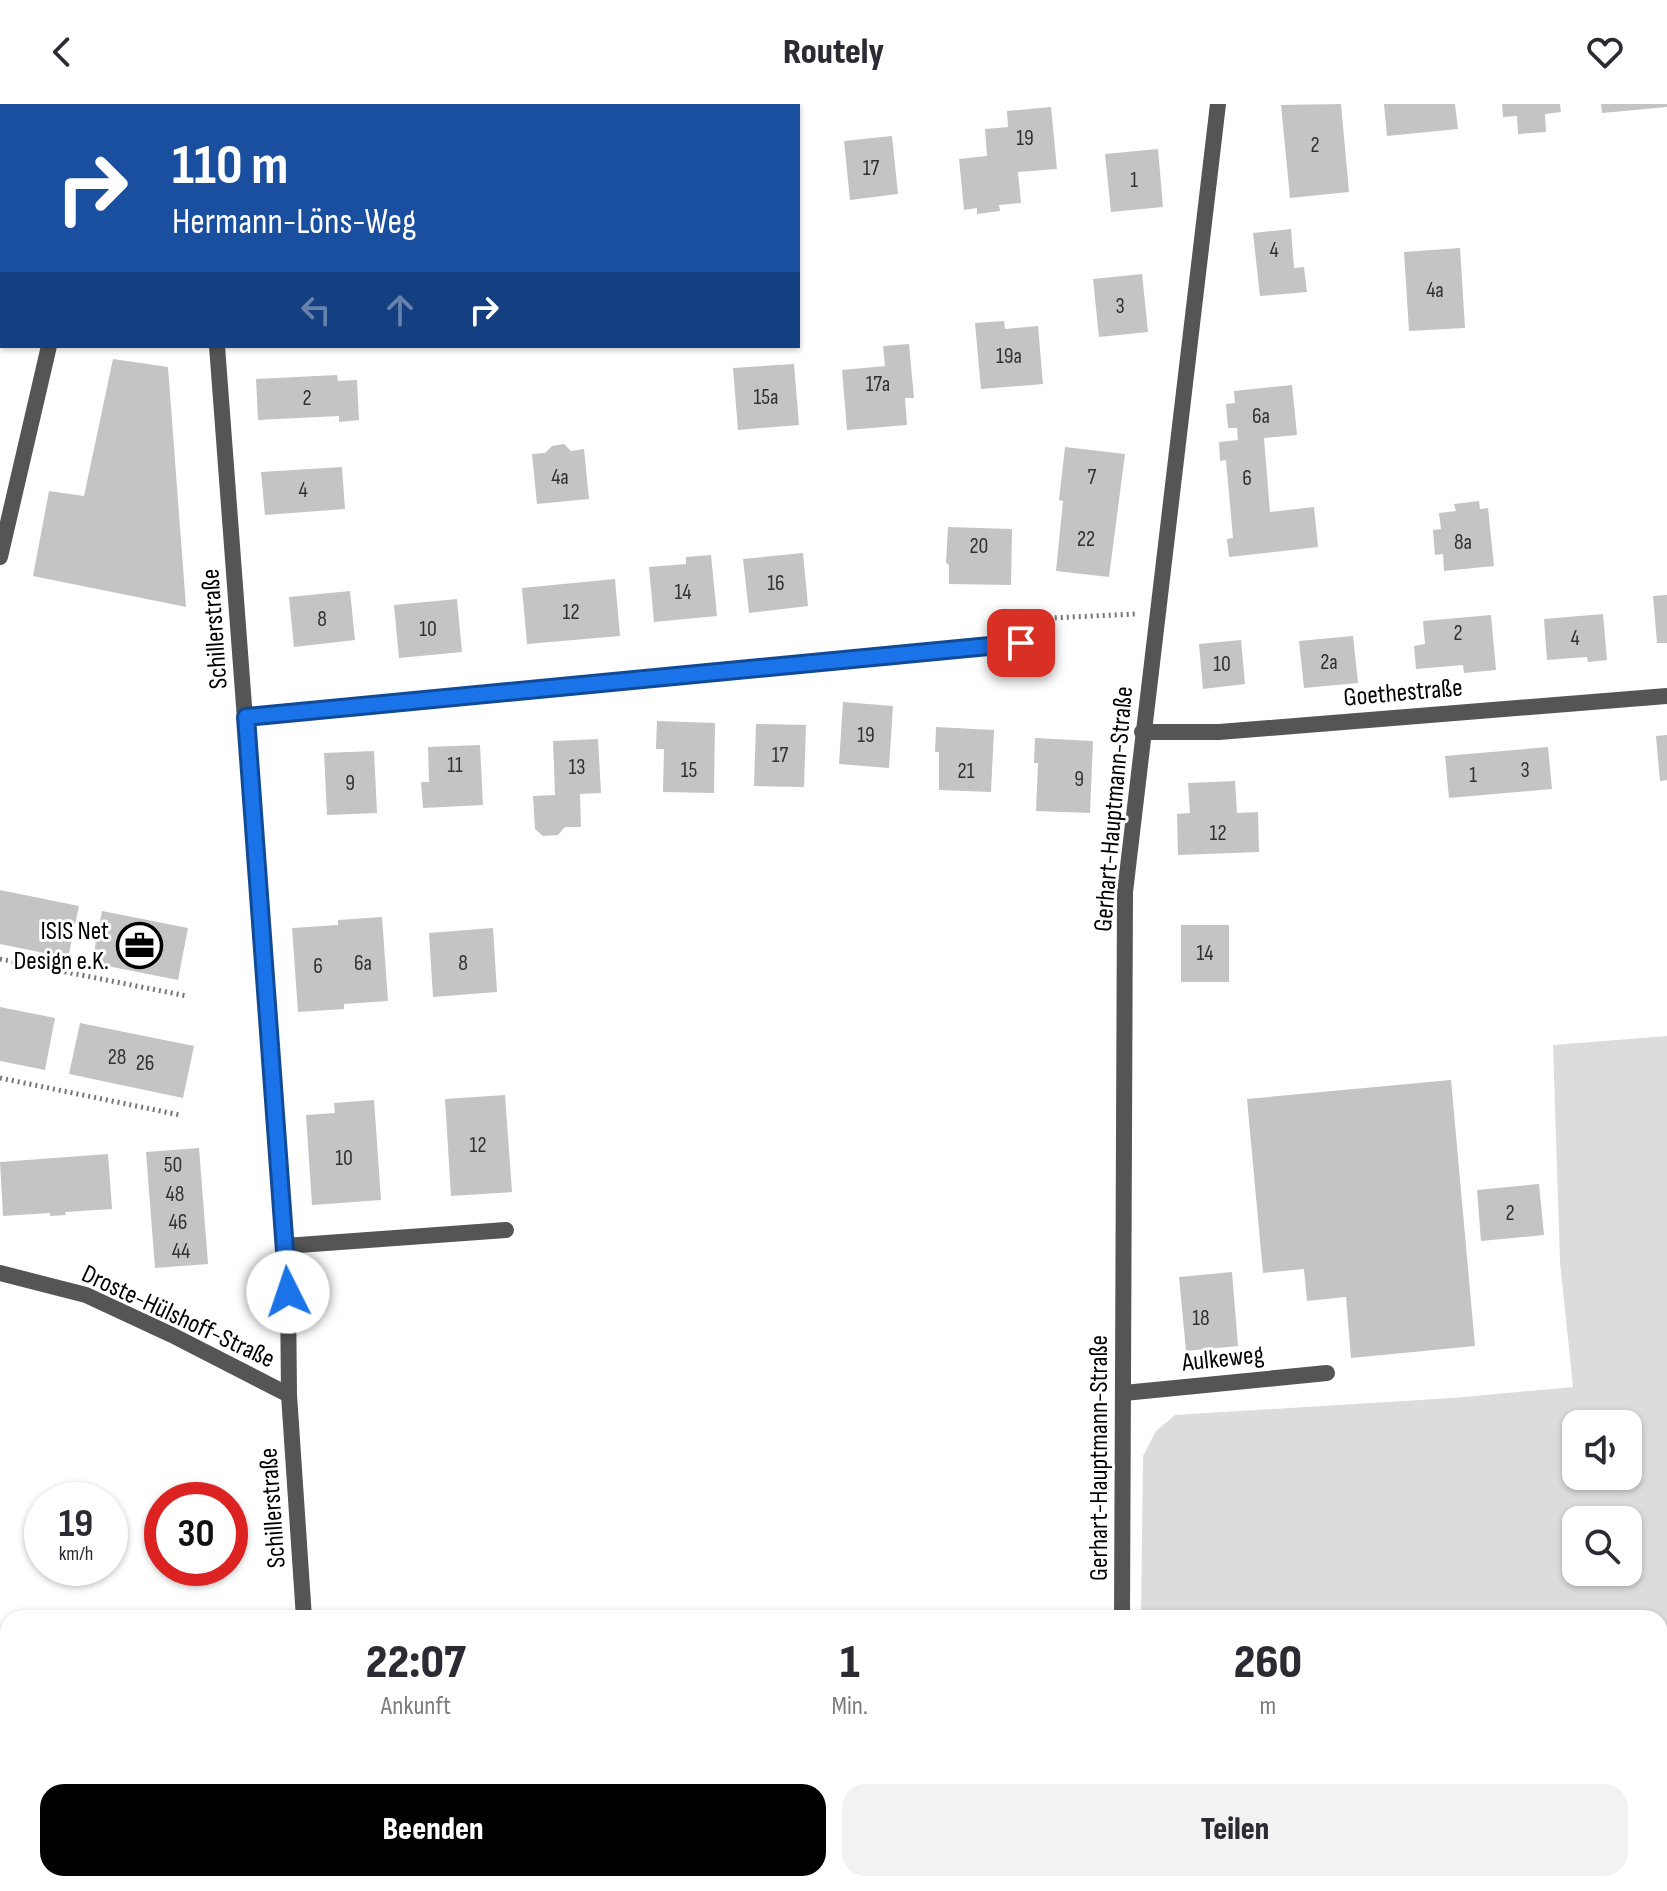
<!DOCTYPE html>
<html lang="de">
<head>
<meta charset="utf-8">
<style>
	:root { --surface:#fff; --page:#f2f2f3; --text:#2b2b33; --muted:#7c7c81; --accent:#000 }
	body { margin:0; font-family:"Sofia Sans Condensed",sans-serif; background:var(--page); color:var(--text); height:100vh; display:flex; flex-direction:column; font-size:30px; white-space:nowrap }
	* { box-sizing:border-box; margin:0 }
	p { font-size:26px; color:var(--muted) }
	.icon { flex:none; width:44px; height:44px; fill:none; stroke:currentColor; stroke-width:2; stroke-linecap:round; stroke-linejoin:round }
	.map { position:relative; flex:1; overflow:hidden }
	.drawer { position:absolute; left:0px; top:1506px; width:1668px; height:282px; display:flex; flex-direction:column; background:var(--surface); border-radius:24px 24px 0 0; box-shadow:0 2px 6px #0004 }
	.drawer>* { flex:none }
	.banner { position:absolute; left:0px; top:0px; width:800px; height:244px; box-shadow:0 2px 6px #0004; background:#1a4fa0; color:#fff; overflow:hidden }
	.fabs { position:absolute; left:1562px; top:1306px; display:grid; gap:16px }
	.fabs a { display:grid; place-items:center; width:80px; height:80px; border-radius:16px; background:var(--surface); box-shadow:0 2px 6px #0004; font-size:40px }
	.speed { position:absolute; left:24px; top:1378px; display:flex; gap:16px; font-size:40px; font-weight:700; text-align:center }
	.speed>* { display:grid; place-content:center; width:104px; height:104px; border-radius:50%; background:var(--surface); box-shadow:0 2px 6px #0004; line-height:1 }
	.speed small { font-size:20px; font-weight:400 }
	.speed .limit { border:12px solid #d22; background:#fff; color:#111 }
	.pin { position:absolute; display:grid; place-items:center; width:68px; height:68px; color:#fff; margin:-34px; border-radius:16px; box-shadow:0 4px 12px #0006 }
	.me { position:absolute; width:88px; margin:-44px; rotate:356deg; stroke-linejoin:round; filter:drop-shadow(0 0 6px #0008) }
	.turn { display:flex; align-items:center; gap:28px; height:168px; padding:0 40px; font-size:36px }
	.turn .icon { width:104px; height:104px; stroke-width:2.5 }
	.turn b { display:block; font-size:56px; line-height:68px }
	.lanes { display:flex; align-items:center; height:76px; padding:0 40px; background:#0003; justify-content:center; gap:40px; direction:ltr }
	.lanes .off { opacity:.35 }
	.eta { display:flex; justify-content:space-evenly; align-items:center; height:136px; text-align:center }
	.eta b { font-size:48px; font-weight:800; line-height:56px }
	.primary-button { display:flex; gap:16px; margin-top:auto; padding:16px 40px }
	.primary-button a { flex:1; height:92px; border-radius:24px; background:var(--accent); color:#fff; font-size:32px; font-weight:800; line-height:92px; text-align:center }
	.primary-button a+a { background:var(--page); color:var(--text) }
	header { display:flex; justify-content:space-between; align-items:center; height:104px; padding:0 40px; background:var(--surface); font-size:36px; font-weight:800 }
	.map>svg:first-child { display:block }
</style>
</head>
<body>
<header><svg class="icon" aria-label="back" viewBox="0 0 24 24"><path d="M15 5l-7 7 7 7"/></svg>Routely<svg class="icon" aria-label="heart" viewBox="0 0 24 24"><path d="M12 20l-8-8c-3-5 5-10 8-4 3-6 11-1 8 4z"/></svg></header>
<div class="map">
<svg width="1667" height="1787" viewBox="0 0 1667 1787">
	<rect width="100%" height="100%" fill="#fff"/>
	<path fill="#dcdcdc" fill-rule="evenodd" d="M1667 932V1787H1136V1780H1660V1514H1141L1143 1352 1156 1327 1175 1311 1452 1294 1573 1283 1560 1158 1553 941ZM1576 1320H1628V1372H1576ZM1576 1416H1628V1468H1576Z"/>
	<path fill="#c4c4c4" d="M1341 0 1349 88 1290 94 1281 1Z
		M1384 0H1455L1458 25 1387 32Z
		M1502 0H1560L1561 8 1545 10 1546 28 1518 30 1517 12 1503 13Z
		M1601 0H1667V3L1602 9Z
		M1051 3 1057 65 1018 68 1021 99 999 101 1000 107 977 110V104L964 106 959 55 987 52 985 25 1008 23 1007 7Z
		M892 32 898 90 850 96 844 37Z
		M1158 45 1163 103 1111 108 1105 50Z
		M1291 125 1294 164 1304 163 1307 188 1260 192 1253 129Z
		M1460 144 1465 224 1409 227 1404 148Z
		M1142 170 1148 228 1099 233 1093 175Z
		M1004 217 1005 225 1038 222 1043 280 981 285 975 219Z
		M909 240 914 294H905L907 321 847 326 842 266 885 262 883 242Z
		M113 255 168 263 186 503 33 472 49 387 84 392Z
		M794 260 799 321 738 326 733 264Z
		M337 271 338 277 357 276 359 316 339 318V312L258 316 256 275Z
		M1292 281 1297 331 1264 334 1270 408 1314 403 1318 443 1229 453 1227 435 1233 434 1226 356 1220 357 1219 338 1238 336 1237 324H1228L1226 300 1235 299 1234 287Z
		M564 340 571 347 584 345 589 395 537 400 532 350 545 349 552 342Z
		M1065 343 1125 350 1109 473 1056 467 1063 397 1059 396Z
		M342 363 345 405 265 411 261 368Z
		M1479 397 1480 405 1488 404 1494 462 1444 467 1443 450 1435 451 1433 426 1441 425 1439 409 1456 407 1454 400Z
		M948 423 1012 425 1011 481 949 480V461L946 459Z
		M803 449 808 502 749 509 743 455Z
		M711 451 717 512 654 518 649 463 686 460V453Z
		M615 475 620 532 527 540 522 484Z
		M350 487 355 536 294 543 289 493Z
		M1667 491V539H1657L1653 492Z
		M457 495 462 548 399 554 394 501Z
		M1603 510 1607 556 1588 558 1587 553 1547 556 1544 515Z
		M1491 511 1496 566 1464 569 1463 561 1416 565 1414 542 1425 540 1423 517Z
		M1353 532 1358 579 1304 584 1299 537Z
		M1241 536 1245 580 1203 585 1199 540Z
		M843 598 893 602 889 664 839 660Z
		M657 617 715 619 714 689 663 688 664 645H656Z
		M756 620 806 621 804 683 754 682Z
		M936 623 994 626 991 688 939 686V648H935Z
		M1667 631V676L1660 677 1656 632Z
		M1035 634 1093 637 1090 709 1036 707 1038 659H1034Z
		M598 635 601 689 580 690 581 723H565L558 731 543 732 535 725 533 692 555 691 553 637Z
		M480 641 483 701 423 704 421 678H429L428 643Z
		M1548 643 1552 685 1449 694 1445 652Z
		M374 647 377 709 327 711 324 649Z
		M1235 677 1237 709 1258 708 1259 748 1178 751 1177 710 1190 709 1188 679Z
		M0 786 79 802 68 854 0 840Z
		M102 807 188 824 178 876 92 859Z
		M382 813 388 897 344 900V905L298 908 292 824 338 821V816Z
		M1181 821H1229V878H1181Z
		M493 824 497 888 433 893 429 829Z
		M0 903 55 914 45 966 0 957Z
		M80 919 194 942 183 994 69 970Z
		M1451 976 1475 1242 1351 1254 1346 1193 1307 1197 1304 1165 1263 1169 1247 995Z
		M505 991 512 1088 451 1092 445 995Z
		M374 996 381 1096 312 1101 306 1011 335 1009 334 999Z
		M199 1044 208 1160 155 1164 146 1048Z
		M108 1050 112 1105 65 1108 66 1111 50 1112V1109L3 1112 0 1058Z
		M1539 1080 1544 1131 1481 1137 1477 1086Z
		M1232 1168 1238 1242 1186 1247 1179 1173Z
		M216 1780H270V1787H216Z"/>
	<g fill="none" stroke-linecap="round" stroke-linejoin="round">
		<path stroke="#777" stroke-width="5" stroke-dasharray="2 4" stroke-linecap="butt" d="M1040 523 1051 514 1135 510
			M0 855 187 892
			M0 974 180 1011"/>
		<path stroke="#555" stroke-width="16" d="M0 453 49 242
			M285 1142 506 1126"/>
		<path stroke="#555" stroke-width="16" d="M693 0V2
			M713 2 732 0
			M0 17H2
			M217 242 288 1188 289 1291 304 1514
			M246 613 1021 539
			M1142 628H1219L1667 592
			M0 1169 86 1191 172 1231 289 1291
			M1124 1289 1327 1269
			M1122 1514 1125 788 1218 0
			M322 1780 323 1787
			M1116 1787V1780"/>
	</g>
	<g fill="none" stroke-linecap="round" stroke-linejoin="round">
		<defs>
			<path id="route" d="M288 1188 246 613 1021 539"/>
		</defs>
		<use href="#route" stroke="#114b97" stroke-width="20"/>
		<use href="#route" stroke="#1a73e8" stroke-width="14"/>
	</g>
	<defs>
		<symbol id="office-ring" viewBox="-11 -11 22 22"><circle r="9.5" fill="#fff" stroke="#000" stroke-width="1.5"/><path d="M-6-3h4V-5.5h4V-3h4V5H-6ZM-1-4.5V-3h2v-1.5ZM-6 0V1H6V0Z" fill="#000"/></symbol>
	</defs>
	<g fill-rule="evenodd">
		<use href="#office-ring" x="114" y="816" width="51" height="51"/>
	</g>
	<g text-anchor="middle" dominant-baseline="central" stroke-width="6" stroke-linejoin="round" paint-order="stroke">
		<g font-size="22" fill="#313131">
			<text x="1025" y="34">19</text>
			<text x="1315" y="41">2</text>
			<text x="871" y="64">17</text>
			<text x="1134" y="76">1</text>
			<text x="1274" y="146">4</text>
			<text x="1435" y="186">4a</text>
			<text x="1120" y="202">3</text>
			<text x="1009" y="252">19a</text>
			<text x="878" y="280">17a</text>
			<text x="766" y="293">15a</text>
			<text x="307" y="294">2</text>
			<text x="1261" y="312">6a</text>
			<text x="560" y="373">4a</text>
			<text x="1092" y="373">7</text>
			<text x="1247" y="374">6</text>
			<text x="303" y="386">4</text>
			<text x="1086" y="435">22</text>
			<text x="1463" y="438">8a</text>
			<text x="979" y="442">20</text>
			<text x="776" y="479">16</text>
			<text x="683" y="488">14</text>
			<text x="571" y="508">12</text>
			<text x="322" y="515">8</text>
			<text x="428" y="525">10</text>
			<text x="1458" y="529">2</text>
			<text x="1575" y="534">4</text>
			<text x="1329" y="558">2a</text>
			<text x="1222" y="560">10</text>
			<text x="866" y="631">19</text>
			<text x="780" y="651">17</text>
			<text x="455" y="661">11</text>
			<text x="577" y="663">13</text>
			<text x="689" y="666">15</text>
			<text x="1525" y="666">3</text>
			<text x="966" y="667">21</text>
			<text x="1473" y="671">1</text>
			<text x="1079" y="675">9</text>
			<text x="350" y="679">9</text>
			<text x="1218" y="729">12</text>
			<text x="1205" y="849">14</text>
			<text x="363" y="859">6a</text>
			<text x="463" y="859">8</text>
			<text x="318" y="862">6</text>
			<text x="117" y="953">28</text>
			<text x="145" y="959">26</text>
			<text x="478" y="1041">12</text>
			<text x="344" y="1054">10</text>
			<text x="173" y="1061">50</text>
			<text x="175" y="1090">48</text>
			<text x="1510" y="1109">2</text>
			<text x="178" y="1118">46</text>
			<text x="181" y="1147">44</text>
			<text x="1201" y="1214">18</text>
		</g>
		<g font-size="26" fill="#000" stroke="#fff">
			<text transform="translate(215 525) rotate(-94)">Schillerstraße</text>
			<text transform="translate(1403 589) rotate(-5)">Goethestraße</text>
			<text transform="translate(1114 705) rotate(-85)">Gerhart-Hauptmann-Straße</text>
			<text transform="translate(178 1213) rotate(25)">Droste-Hülshoff-Straße</text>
			<text transform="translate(1223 1255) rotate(-6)">Aulkeweg</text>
			<text transform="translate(1099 1354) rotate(-90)">Gerhart-Hauptmann-Straße</text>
			<text transform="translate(273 1404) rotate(-94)">Schillerstraße</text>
		</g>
		<g font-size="26" fill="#000" stroke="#fff" text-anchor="end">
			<text x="109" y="827">ISIS Net<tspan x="109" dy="30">Design e.K.</tspan></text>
		</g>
	</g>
</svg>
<div class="fabs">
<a><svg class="icon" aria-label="sound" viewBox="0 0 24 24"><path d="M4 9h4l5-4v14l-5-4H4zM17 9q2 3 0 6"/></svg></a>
<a><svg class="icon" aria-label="search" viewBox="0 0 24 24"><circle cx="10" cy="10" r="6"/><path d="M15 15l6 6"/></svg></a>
</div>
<div class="speed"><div>19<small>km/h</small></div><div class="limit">30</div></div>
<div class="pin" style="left:1021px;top:539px;background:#d93025"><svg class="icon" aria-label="arrive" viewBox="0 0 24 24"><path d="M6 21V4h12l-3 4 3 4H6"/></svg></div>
<svg class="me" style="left:288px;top:1188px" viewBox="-20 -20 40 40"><circle r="19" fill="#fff"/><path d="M0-13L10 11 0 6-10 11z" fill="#1a73e8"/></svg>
<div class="banner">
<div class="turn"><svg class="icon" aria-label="right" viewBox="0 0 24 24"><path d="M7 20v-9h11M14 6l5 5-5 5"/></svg><div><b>110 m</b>Hermann-Löns-Weg</div></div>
<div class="lanes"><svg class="icon off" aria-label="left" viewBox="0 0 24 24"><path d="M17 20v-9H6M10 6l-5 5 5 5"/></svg><svg class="icon off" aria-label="ahead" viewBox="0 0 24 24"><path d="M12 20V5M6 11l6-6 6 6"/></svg><svg class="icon" aria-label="right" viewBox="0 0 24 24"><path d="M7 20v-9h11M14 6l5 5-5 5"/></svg></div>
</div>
<section class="drawer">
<div class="eta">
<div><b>22:07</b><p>Ankunft</p></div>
<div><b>1</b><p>Min.</p></div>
<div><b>260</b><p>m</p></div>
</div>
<div class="primary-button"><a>Beenden</a><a>Teilen</a></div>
</section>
</div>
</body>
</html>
